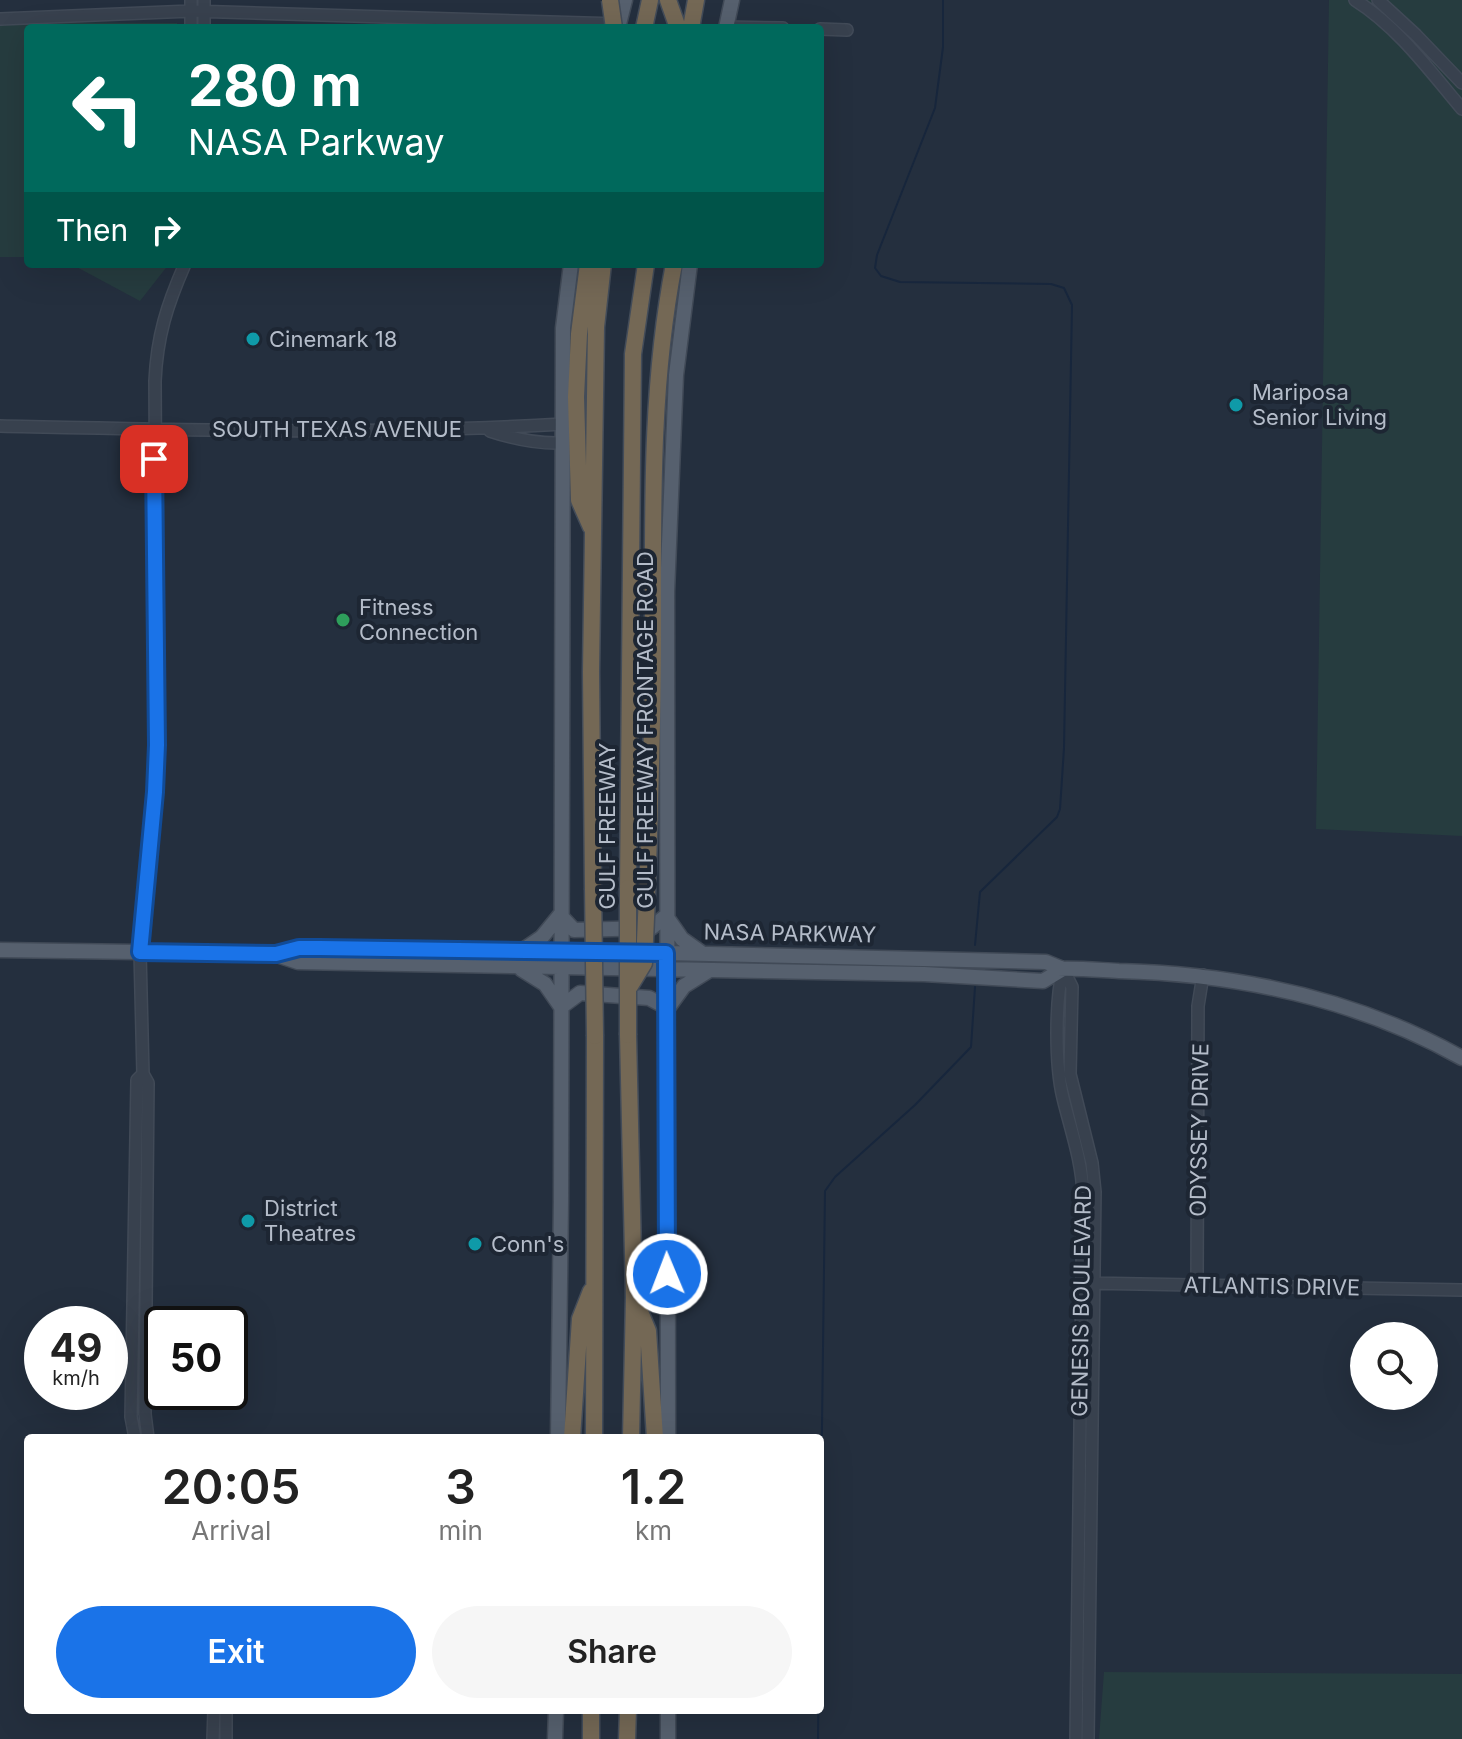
<!DOCTYPE html>
<html lang="en">
<head>
<meta charset="utf-8">
<style>
	:root { --surface:#fff; --page:#f6f6f6; --text:#222; --muted:#767676; --accent:#1a73e8 }
	body { margin:0; font-family:Inter,sans-serif; background:var(--page); color:var(--text); height:100vh; display:flex; flex-direction:column; font-size:30px; white-space:nowrap }
	* { box-sizing:border-box; margin:0 }
	p { font-size:26px; color:var(--muted) }
	.icon { flex:none; width:44px; height:44px; fill:none; stroke:currentColor; stroke-width:2; stroke-linecap:round; stroke-linejoin:round }
	.map { position:relative; flex:1; overflow:hidden }
	.drawer { position:absolute; left:24px; top:1434px; width:800px; height:280px; display:flex; flex-direction:column; background:var(--surface); border-radius:8px; box-shadow:0 8px 32px #0002 }
	.drawer>* { flex:none }
	.hud { position:absolute; left:24px; top:24px; width:800px; height:244px; border-radius:8px; box-shadow:0 8px 32px #0002; background:#00695c; color:#fff; overflow:hidden }
	.fabs { position:absolute; left:1350px; top:1322px; display:grid; gap:16px }
	.fabs a { display:grid; place-items:center; width:88px; height:88px; border-radius:50%; background:var(--surface); box-shadow:0 8px 32px #0002; font-size:40px }
	.speed { position:absolute; left:24px; top:1306px; display:flex; gap:16px; font-size:40px; font-weight:700; text-align:center }
	.speed>* { display:grid; place-content:center; width:104px; height:104px; border-radius:50%; background:var(--surface); box-shadow:0 8px 32px #0002; line-height:1 }
	.speed small { font-size:20px; font-weight:400 }
	.speed .limit { border:4px solid #111; border-radius:12px; background:#fff; color:#111 }
	.pin { position:absolute; display:grid; place-items:center; width:68px; height:68px; color:#fff; margin:-34px; border-radius:16px; box-shadow:0 4px 12px #0006 }
	.me { position:absolute; width:88px; margin:-44px; rotate:359deg; stroke-linejoin:round; filter:drop-shadow(0 0 6px #0008) }
	.turn { display:flex; align-items:center; gap:28px; height:168px; padding:0 32px; font-size:36px }
	.turn .icon { width:104px; height:104px; stroke-width:2.5 }
	.turn b { display:block; font-size:56px; line-height:68px }
	.then { display:flex; align-items:center; height:76px; padding:0 32px; background:#0003; gap:16px; font-size:30px }
	.eta { display:flex; justify-content:space-evenly; align-items:center; height:136px; text-align:center }
	.eta b { font-size:48px; font-weight:600; line-height:56px }
	.action { display:flex; gap:16px; margin-top:auto; padding:16px 32px }
	.action a { flex:1; height:92px; border-radius:48px; background:var(--accent); color:#fff; font-size:32px; font-weight:600; line-height:92px; text-align:center }
	.action a+a { background:var(--page); color:var(--text) }
	.map>svg:first-child { display:block }
</style>
</head>
<body>
<div class="map">
<svg width="1462" height="1739" viewBox="0 0 1462 1739">
	<rect width="100%" height="100%" fill="#242f3e"/>
	<path fill="#263c3f" d="M1329 0H1462V836L1316 829Z
		M0 22 177 23V28H28V257H0Z
		M71 264H169L140 301Z
		M1104 1672 1462 1674V1739H1099Z"/>
	<g fill="none" stroke-linecap="round" stroke-linejoin="round">
		<path stroke="#17263c" stroke-width="2" d="M943 0V47L935 108 877 255 875 268 881 276 900 282 1051 284 1064 288 1072 305 1064 748 1060 809 1057 817 980 892 975 945
			M818 1739 825 1191 835 1177 915 1105 971 1047 975 987"/>
		<defs>
			<path id="minor" d="M1355 0C1398 27 1430 71 1462 109
				M1378 0 1416 35 1462 83
				M0 19 191 11 619 24
				M726 27 783 28
				M191 28V0
				M204 28V0
				M820 29 847 30
				M0 426C187 430 375 435 563 424
				M490 431C514 439 536 444 562 443
				M1063 969 1072 987 1070 1074 1092 1163 1095 1192 1088 1739
				M1063 969C1055 1001 1055 1065 1063 1098 1071 1131 1082 1161 1083 1195L1076 1739
				M1087 1283 1462 1290
				M1197 1285 1198 1006 1203 975
				M135 1438 131 1417 137 1080 143 1074
				M148 1438 145 1414 148 1083 143 1074 140 952 155 792 157 745 155 381C157 336 167 305 185 264
				M213 1739 214 1710
				M226 1739V1710"/>
			<path id="major" d="M618 28 625 0
				M726 28 732 0
				M560 915 574 930 651 928 666 916 682 939 703 954
				M0 950 276 954 299 948 666 953 1046 962 1063 969
				M523 950 542 937 560 915
				M277 955 298 962 924 974 1043 981 1063 969
				M521 969 545 984 561 1007 580 993 649 998 668 1008
				M1057 969C1077 968 1098 970 1119 971 1238 974 1357 999 1462 1058
				M668 1008 684 986 708 971
				M558 1438 561 1201 563 328 571 264
				M668 1438 667 592 676 375 690 264
				M555 1739 556 1710
				M668 1739V1710"/>
			<path id="highway" d="M668 0 678 28
				M644 28 650 0
				M691 28 696 0
				M588 264 579 334 576 397 579 500 591 527
				M593 888 591 672 596 327 603 264
				M628 888 633 354 646 264
				M647 895C650 810 653 725 653 639 653 514 650 388 674 264
				M628 1035 634 1297 631 1438
				M636 1302 648 1331 655 1438
				M572 1438 580 1319 591 1291
				M594 1438 595 1036
				M591 1739V1710
				M627 1739 628 1710"/>
		</defs>
		<use href="#minor" stroke="#414a57" stroke-width="14"/>
		<use href="#major" stroke="#414a57" stroke-width="17"/>
		<use href="#highway" stroke="#434c59" stroke-width="19"/>
		<use href="#minor" stroke="#38414e" stroke-width="11"/>
		<use href="#major" stroke="#56606e" stroke-width="14"/>
		<use href="#highway" stroke="#746855" stroke-width="16"/>
		<defs>
			<path id="highway-bridge" d="M610 0 614 28
				M593 888 595 1036
				M628 888V1035
				M630 986 644 963 647 895"/>
		</defs>
		<use href="#highway-bridge" stroke="#434c59" stroke-width="19" stroke-linecap="butt"/>
		<use href="#highway-bridge" stroke="#746855" stroke-width="16"/>
	</g>
	<g fill="none" stroke-linecap="round" stroke-linejoin="round">
		<defs>
			<path id="route" d="M154 459 157 745 155 792 140 952 276 954 299 948H320L666 953 667 1274"/>
		</defs>
		<use href="#route" stroke="#114b97" stroke-width="20"/>
		<use href="#route" stroke="#1a73e8" stroke-width="14"/>
	</g>
	<g fill="#0f9aa8" stroke="#1d2633" stroke-width="3">
		<circle cx="253" cy="339" r="8"/>
		<circle cx="1236" cy="405" r="8"/>
		<circle cx="248" cy="1221" r="8"/>
		<circle cx="475" cy="1244" r="8"/>
	</g>
	<circle fill="#2e9e5b" stroke="#1d2633" stroke-width="3" cx="343" cy="620" r="8"/>
	<g text-anchor="middle" dominant-baseline="central" stroke-width="8" stroke-linejoin="round" paint-order="stroke">
		<g font-size="22" fill="#b4bcc9" stroke="#1d2633" text-anchor="start">
			<text x="269" y="339">Cinemark 18</text>
			<text x="1252" y="392">Mariposa<tspan x="1252" dy="25">Senior Living</tspan></text>
			<text x="359" y="607">Fitness<tspan x="359" dy="25">Connection</tspan></text>
			<text x="264" y="1208">District<tspan x="264" dy="25">Theatres</tspan></text>
			<text x="491" y="1244">Conn's</text>
		</g>
		<g font-size="22" fill="#b4bcc9" stroke="#1d2633">
			<text x="337" y="429">SOUTH TEXAS AVENUE</text>
			<text transform="translate(645 730) rotate(-90)">GULF FREEWAY FRONTAGE ROAD</text>
			<text transform="translate(607 826) rotate(-90)">GULF FREEWAY</text>
			<text transform="translate(790 933) rotate(1)">NASA PARKWAY</text>
			<text transform="translate(1199 1130) rotate(-89)">ODYSSEY DRIVE</text>
			<text transform="translate(1272 1286) rotate(1)">ATLANTIS DRIVE</text>
			<text transform="translate(1081 1301) rotate(-89)">GENESIS BOULEVARD</text>
		</g>
	</g>
</svg>
<div class="fabs">
<a><svg class="icon" aria-label="search" viewBox="0 0 24 24"><circle cx="10" cy="10" r="6"/><path d="M15 15l6 6"/></svg></a>
</div>
<div class="speed"><div>49<small>km/h</small></div><div class="limit">50</div></div>
<div class="pin" style="left:154px;top:459px;background:#d93025"><svg class="icon" aria-label="arrive" viewBox="0 0 24 24"><path d="M6 21V4h12l-3 4 3 4H6"/></svg></div>
<svg class="me" style="left:667px;top:1274px" viewBox="-20 -20 40 40"><circle r="17" fill="#1a73e8" stroke="#fff" stroke-width="3"/><path d="M0-11L8 9 0 5-8 9z" fill="#fff"/></svg>
<div class="hud">
<div class="turn"><svg class="icon" aria-label="left" viewBox="0 0 24 24"><path d="M17 20v-9H6M10 6l-5 5 5 5"/></svg><div><b>280 m</b>NASA Parkway</div></div>
<div class="then">Then<svg class="icon" aria-label="right" viewBox="0 0 24 24"><path d="M7 20v-9h11M14 6l5 5-5 5"/></svg></div>
</div>
<section class="drawer">
<div class="eta">
<div><b>20:05</b><p>Arrival</p></div>
<div><b>3</b><p>min</p></div>
<div><b>1.2</b><p>km</p></div>
</div>
<div class="action"><a>Exit</a><a>Share</a></div>
</section>
</div>
</body>
</html>
